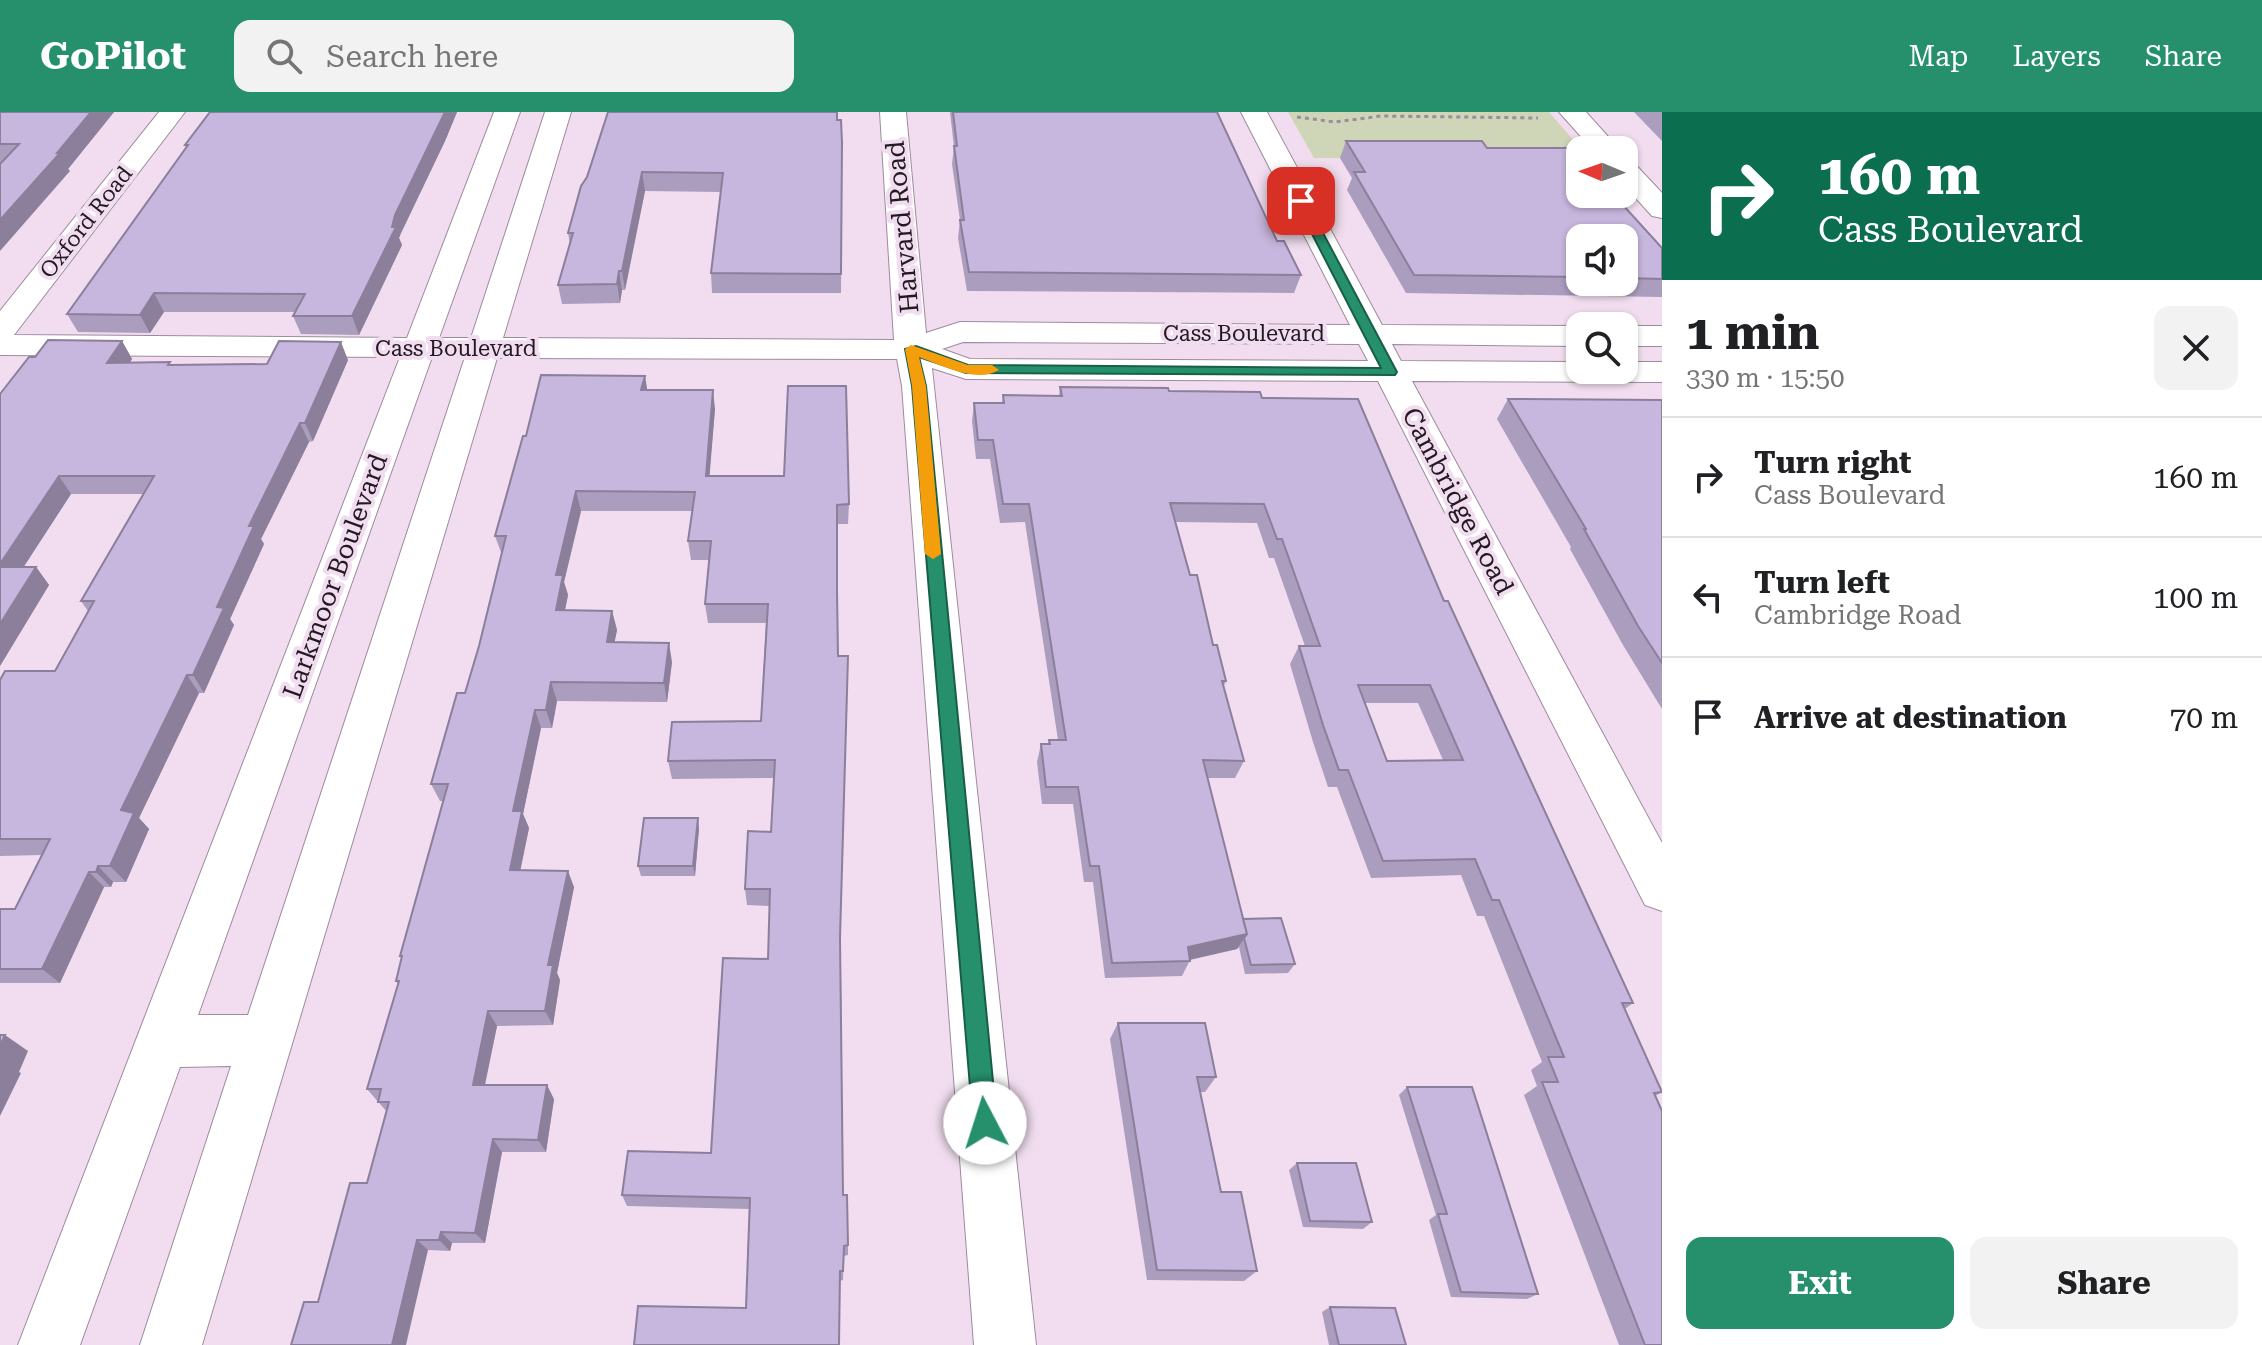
<!DOCTYPE html>
<html lang="en">
<head>
<meta charset="utf-8">
<style>
	:root { --surface:#fff; --page:#f2f2f2; --text:#202124; --muted:#757577; --line:#e0e0e0; --accent:#26906d }
	body { margin:0; font-family:"Roboto Serif",serif; background:var(--page); color:var(--text); height:100vh; display:flex; flex-direction:column; font-size:30px; white-space:nowrap }
	* { box-sizing:border-box; margin:0 }
	p { font-size:26px; color:var(--muted) }
	.icon { flex:none; width:44px; height:44px; fill:none; stroke:currentColor; stroke-width:2; stroke-linecap:round; stroke-linejoin:round }
	.map { position:relative; flex:1; overflow:hidden }
	.side { display:flex; flex-direction:column; background:var(--surface); width:600px }
	.side>* { flex:none }
	.top-card { background:#0b6e4f; color:#fff; overflow:hidden }
	.needle { width:52px; rotate:272deg }
	.fabs { position:absolute; left:1566px; top:24px; display:grid; gap:16px }
	.fabs a { display:grid; place-items:center; width:72px; height:72px; border-radius:16px; background:var(--surface); box-shadow:0 2px 6px #0004; font-size:40px }
	.pin { position:absolute; display:grid; place-items:center; width:68px; height:68px; color:#fff; margin:-34px; border-radius:16px; box-shadow:0 4px 12px #0006 }
	.me { position:absolute; width:88px; margin:-44px; rotate:355deg; stroke-linejoin:round; filter:drop-shadow(0 0 6px #0008) }
	.turn { display:flex; align-items:center; gap:28px; height:168px; padding:0 24px; font-size:36px }
	.turn .icon { width:104px; height:104px; stroke-width:2.5 }
	.turn b { display:block; font-size:56px; line-height:68px }
	.round { display:grid; place-items:center; flex:none; width:84px; height:84px; border-radius:16px; background:var(--page) }
	.overview { display:flex; align-items:center; justify-content:space-between; height:136px; padding:0 24px }
	h1 { font-size:48px; font-weight:700; line-height:60px }
	.primary-button { display:flex; gap:16px; margin-top:auto; padding:16px 24px }
	.primary-button a { flex:1; height:92px; border-radius:16px; background:var(--accent); color:#fff; font-size:32px; font-weight:700; line-height:92px; text-align:center }
	.primary-button a+a { background:var(--page); color:var(--text) }
	ul { padding:0; list-style:none }
	li { display:flex; align-items:center; gap:24px; height:120px; padding:0 24px; border-top:2px solid var(--line) }
	li div { flex:1 }
	li b { display:block; font-size:30px }
	li em { font-style:normal }
	header { display:flex; align-items:center; gap:48px; box-sizing:border-box; height:112px; padding:0 40px; background:var(--accent); color:#fff }
	header strong { font-size:38px }
	nav { display:flex; gap:44px; margin-inline-start:auto; font-size:28px }
	.search { width:560px; height:72px; background:var(--page); display:flex; align-items:center; gap:20px; box-sizing:border-box; padding:0 28px; border-radius:16px; color:var(--muted); font-size:30px }
	main { display:flex; flex:1; min-height:0 }
	.map>svg:first-child { display:block }
</style>
</head>
<body>
<header>
<strong>GoPilot</strong>
<div class="search"><svg class="icon" aria-label="search" viewBox="0 0 24 24"><circle cx="10" cy="10" r="6"/><path d="M15 15l6 6"/></svg>Search here</div>
<nav><a>Map</a><a>Layers</a><a>Share</a></nav>
</header>
<main>
<div class="map">
<svg width="1662" height="1233" viewBox="0 0 1662 1233">
	<rect width="100%" height="100%" fill="#f1ddef"/>
	<path fill="#cfd5b7" d="M1288 0H1549L1582 38 1580 47 1314 46Z"/>
	<g fill="none" stroke-linecap="round" stroke-linejoin="round">
		<defs>
			<path id="minor" d="M159 0H185L14 223 407 226 494 0H520L439 226H471L545 0H571L503 226 894 228 880 0H906L926 221 960 210 1350 213 1241 0H1267L1382 213 1580 214V234L1392 232 1401 249 1580 250V258H1624V250H1662V270L1412 269 1662 731V799L1645 793 1378 269 966 267 932 256 1036 1233H974L902 274 897 247 497 246 202 1233H140L231 954 180 955 80 1233H18L400 245 0 243V199ZM963 230 1359 232 1368 249 970 247 942 237ZM432 245H465L248 903H198Z
				M1559 0H1586L1620 38H1593Z
				M1624 49 1634 51 1662 81V106L1652 104 1624 73Z
				M1624 214H1662V234H1624Z"/>
		</defs>
		<use href="#minor" stroke="#9d8b9c" stroke-width="2"/>
		<path stroke="#9c8d9a" stroke-width="3" stroke-dasharray="4 4" stroke-linecap="butt" d="M1297 5 1335 10 1381 4 1538 6"/>
		<use href="#minor" fill="#fff" fill-rule="evenodd"/>
	</g>
	<path fill="#ab9dbe" fill-rule="evenodd" d="M0 0H114L68 57 70 59 0 51Z
		M210 0H457L445 29 401 121 399 126 402 133 359 223 301 222 293 204 295 200H164L150 221 78 220 67 202 186 36 185 33Z
		M608 0H837V8L842 31 841 181H712L711 161 721 80 645 79 625 178H622L620 191 562 192 558 173 570 132 568 121Z
		M950 0H1217L1277 129 1301 163 1294 181 967 179 958 126 960 108 952 52 954 35Z
		M1634 0H1662V29Z
		M1346 29 1487 36 1662 136V185L1406 181 1347 78 1352 66 1340 46ZM1580 126H1624V170H1580Z
		M122 229 132 247 130 251 172 253 267 252 348 248 313 329 309 330 261 427 264 432 230 507 234 513 204 581H199L139 706 149 717 126 770H113L111 775H104L60 871H0V797H15L42 743 0 744V568L55 559 88 499 81 489 143 382H71L23 455H36L49 473 0 554 35 245Z
		M645 264 647 278 715 297 709 364 849 392 848 412H837L843 1083 848 1133V1143L844 1144 843 1168 746 1196 749 1097 627 1094 622 1083 711 1041 768 847 770 794 747 793 745 777 771 720 774 666 672 667 668 649 761 609 766 511H708L705 492 710 448H691L688 429 692 399H581L564 470 568 483 565 498 612 499 617 518 614 530 672 550 667 590 557 589 552 616H541L523 702 529 716 520 758 574 775 557 861 560 868 553 913 497 914 485 973 554 987 546 1040H502L485 1131H452L450 1139 428 1138 318 1190 367 1071 387 1000 367 977 398 872 396 869 402 847 400 844 444 689H440L431 672 465 581 479 534 502 443 495 424 526 324Z
		M1060 275 1169 279 1262 286 1444 489 1633 891 1625 897 1662 980 1655 984 1662 1233H1619L1524 983 1537 974 1531 958 1542 950 1484 804H1477L1461 763 1371 766 1337 675H1328L1313 630 1290 552 1299 534H1305L1274 446H1269L1257 411 1176 410 1190 463 1226 569 1223 576 1244 649 1235 666H1207L1243 807 1295 852 1288 861 1245 862 1239 835 1237 837 1190 848 1182 864 1105 866 1093 770H1084L1073 692H1042L1037 650 1041 632H1048L1049 628H1058L1025 410 1000 411 990 347H976L972 309 974 291H1002L1003 283 1059 284ZM1365 591H1418L1443 648 1387 649Z
		M1508 287 1662 288V597L1623 533 1570 437 1571 435 1497 307Z
		M699 716 695 764H641L638 754Z
		M1118 911 1216 965 1205 980H1200L1221 1080 1257 1159 1244 1169 1147 1168 1110 927Z
		M1407 975 1538 1182 1527 1187 1451 1185 1429 1108 1436 1103 1399 983Z
		M1297 1051 1372 1110 1363 1117 1303 1115 1289 1058Z
		M1330 1195 1406 1233H1329L1322 1200Z"/>
	<path fill="#8b7f9b" d="M91 0H114L68 57 70 59 0 139V108Z
		M445 0H457L445 29 401 121 399 126 402 133 359 223 352 204 392 115 395 103Z
		M642 60 645 79 625 178 622 159Z
		M619 159 622 178 620 191 617 172Z
		M154 181 164 200 150 221 140 203Z
		M122 229 132 247 118 269 107 251Z
		M341 230 348 248 313 329 305 311Z
		M645 264 648 283 641 278Z
		M713 278 715 297 708 383 706 364Z
		M300 311 309 330 261 427 264 432 230 507 234 513 204 581 193 563 217 495 249 414Z
		M59 364 71 382 12 473 0 459V452Z
		M576 379 581 399 564 470 568 483 561 517 556 498V463Z
		M36 455 49 473 0 554V512Z
		M612 499 617 518 611 549 607 530Z
		M669 531 672 550 667 590 664 571Z
		M187 563 199 581 139 706 149 717 126 770 110 754 121 698Z
		M551 570 557 589 552 616 546 598Z
		M535 598 541 616 523 702 529 716 517 775 510 758 513 699Z
		M698 706 699 716 695 764 693 754Z
		M98 754 113 770 111 775 96 760Z
		M568 759 574 775 557 861 560 868 553 913 545 899 548 853Z
		M89 760 104 775 60 871 42 857Z
		M1247 822 1237 837 1179 850 1188 835Z
		M488 899 497 914 482 986 473 973Z
		M5 923 28 939 19 960 21 961 0 1004V934Z
		M547 973 554 987 546 1040 538 1028Z
		M493 1027 502 1040 485 1131 475 1121Z
		M441 1120 452 1131 450 1139 439 1128Z
		M417 1128 428 1138 406 1233H392Z"/>
	<path fill="#c7b6dd" stroke="#8b7f9b" stroke-width="2" fill-rule="evenodd" d="M0 0H91L57 41H60L0 108V52L19 32H0Z
		M210 0H445L395 103 392 115H396L352 204H293L305 182 154 181 140 203 67 202 188 33H185Z
		M608 0H837V8H841L842 31 841 162 711 161 723 61 642 60 622 159H619L617 172 558 173 573 121H568L581 74 587 65Z
		M953 0H1217L1277 129H1284L1301 163 969 160 960 108H964L954 34H957Z
		M1346 29H1482L1487 36H1572L1580 45V82H1613L1662 136V167L1624 166V126H1580V165L1414 163 1354 60H1365Z
		M48 228 122 229 107 251 170 250 168 253 267 252 279 229 341 230 305 311H300L249 414H254L217 495 224 496 193 563H187L121 698 134 701 110 754H98L96 760H89L42 857H0V797H15L50 727H0V568L5 559H55L94 489H81L154 364H59L0 452V282L29 245H35Z
		M541 263 645 264 641 278H713L706 364H784L788 274H846L849 392 837 393V479L838 544H848L840 826 843 1083H847L848 1133 844 1134 843 1159H840L839 1233H634L638 1194 746 1196 750 1086 622 1083 628 1039 711 1041 723 846 768 847 770 777H745L748 719 771 720 775 648 668 649 672 610 761 609 768 492H705L711 429H688L695 380 576 379 556 463H563L556 498 612 499 607 530 669 531 664 571 551 570 546 598H535L513 699H522L510 758 568 759 548 853H553L545 899H488L473 973H547L538 1028 493 1027 475 1121 441 1120 439 1128H417L392 1233H291L304 1190H318L350 1071H367L389 990H378L381 977H367L399 869H396L402 844H400L448 672H431L457 581H465L479 534 506 424H495L523 324H526Z
		M1060 275 1168 276 1169 279 1260 280 1262 286 1358 287 1444 489H1448L1633 891H1622L1662 980 1654 981 1662 999V1233H1645L1542 970H1558L1548 945H1564L1499 788H1492L1475 747 1383 749 1348 658H1339L1323 613 1299 534H1320L1282 427H1277L1264 392 1170 391 1190 463H1197L1213 533H1217L1226 569H1222L1244 649 1203 648 1247 822 1188 835 1190 849 1112 851 1099 754H1090L1078 675H1046L1041 632H1050L1049 628H1066L1029 392H1003L993 328H978L974 291H1004L1003 283 1062 284ZM1358 573H1430L1463 648 1387 649Z
		M1508 287 1662 288V551L1638 514 1584 417H1586Z
		M0 455H36L0 512Z
		M644 706H698L693 754H638Z
		M1281 806 1295 852 1251 853 1244 826 1247 822 1243 807Z
		M1118 911H1205L1216 965H1197L1221 1080H1241L1257 1159 1157 1158Z
		M0 923H5L0 934Z
		M1407 975H1472L1538 1182 1461 1180 1438 1102H1447Z
		M1297 1051H1356L1372 1110 1310 1109Z
		M1330 1195 1395 1196 1406 1233H1339Z"/>
	<path fill="#26906d" stroke="#195e47" stroke-width="2" d="M1301 86 1306 89 1397 260 1395 263 966 261 919 245 926 274 997 1011 993 1019 985 1022 977 1019 973 1011 912 274 905 237 916 234 968 253 1381 256 1295 89Z"/>
	<path fill="#f59e0b" d="M911 233 968 253H992L999 258C977 272 941 253 919 245L926 274 941 442 933 447 925 442 912 274 905 237Z"/>
	<g text-anchor="middle" dominant-baseline="central" stroke-width="8" stroke-linejoin="round" paint-order="stroke">
		<g font-size="22" fill="#211a20" stroke="#f1ddef">
			<text transform="translate(86 110) rotate(-52)">Oxford Road</text>
			<text x="1244" y="221">Cass Boulevard</text>
			<text x="456" y="236">Cass Boulevard</text>
		</g>
		<g font-size="26" fill="#211a20" stroke="#f1ddef">
			<text transform="translate(902 115) rotate(-95)">Harvard Road</text>
			<text transform="translate(1458 389) rotate(62)">Cambridge Road</text>
			<text transform="translate(335 464) rotate(-70)">Larkmoor Boulevard</text>
		</g>
	</g>
</svg>
<div class="fabs">
<a><svg class="needle" viewBox="-14 -14 28 28"><path d="M0-13l5 13h-10z" fill="#e53935"/><path d="M0 13l5-13h-10z" fill="#757577"/></svg></a>
<a><svg class="icon" aria-label="sound" viewBox="0 0 24 24"><path d="M4 9h4l5-4v14l-5-4H4zM17 9q2 3 0 6"/></svg></a>
<a><svg class="icon" aria-label="search" viewBox="0 0 24 24"><circle cx="10" cy="10" r="6"/><path d="M15 15l6 6"/></svg></a>
</div>
<div class="pin" style="left:1301px;top:89px;background:#d93025"><svg class="icon" aria-label="arrive" viewBox="0 0 24 24"><path d="M6 21V4h12l-3 4 3 4H6"/></svg></div>
<svg class="me" style="left:985px;top:1011px" viewBox="-20 -20 40 40"><circle r="19" fill="#fff"/><path d="M0-13L10 11 0 6-10 11z" fill="#26906d"/></svg>
</div>
<section class="side">
<div class="top-card">
<div class="turn"><svg class="icon" aria-label="right" viewBox="0 0 24 24"><path d="M7 20v-9h11M14 6l5 5-5 5"/></svg><div><b>160 m</b>Cass Boulevard</div></div>
</div>
<div class="overview"><div><h1>1 min</h1><p>330 m · 15:50</p></div><a class="round"><svg class="icon" aria-label="close" viewBox="0 0 24 24"><path d="M6 6l12 12M18 6L6 18"/></svg></a></div>
<ul>
<li><svg class="icon" aria-label="right" viewBox="0 0 24 24"><path d="M7 20v-9h11M14 6l5 5-5 5"/></svg><div><b>Turn right</b><p>Cass Boulevard</p></div><em>160 m</em></li>
<li><svg class="icon" aria-label="left" viewBox="0 0 24 24"><path d="M17 20v-9H6M10 6l-5 5 5 5"/></svg><div><b>Turn left</b><p>Cambridge Road</p></div><em>100 m</em></li>
<li><svg class="icon" aria-label="arrive" viewBox="0 0 24 24"><path d="M6 21V4h12l-3 4 3 4H6"/></svg><div><b>Arrive at destination</b></div><em>70 m</em></li>
</ul>
<div class="primary-button"><a>Exit</a><a>Share</a></div>
</section>
</main>
</body>
</html>
